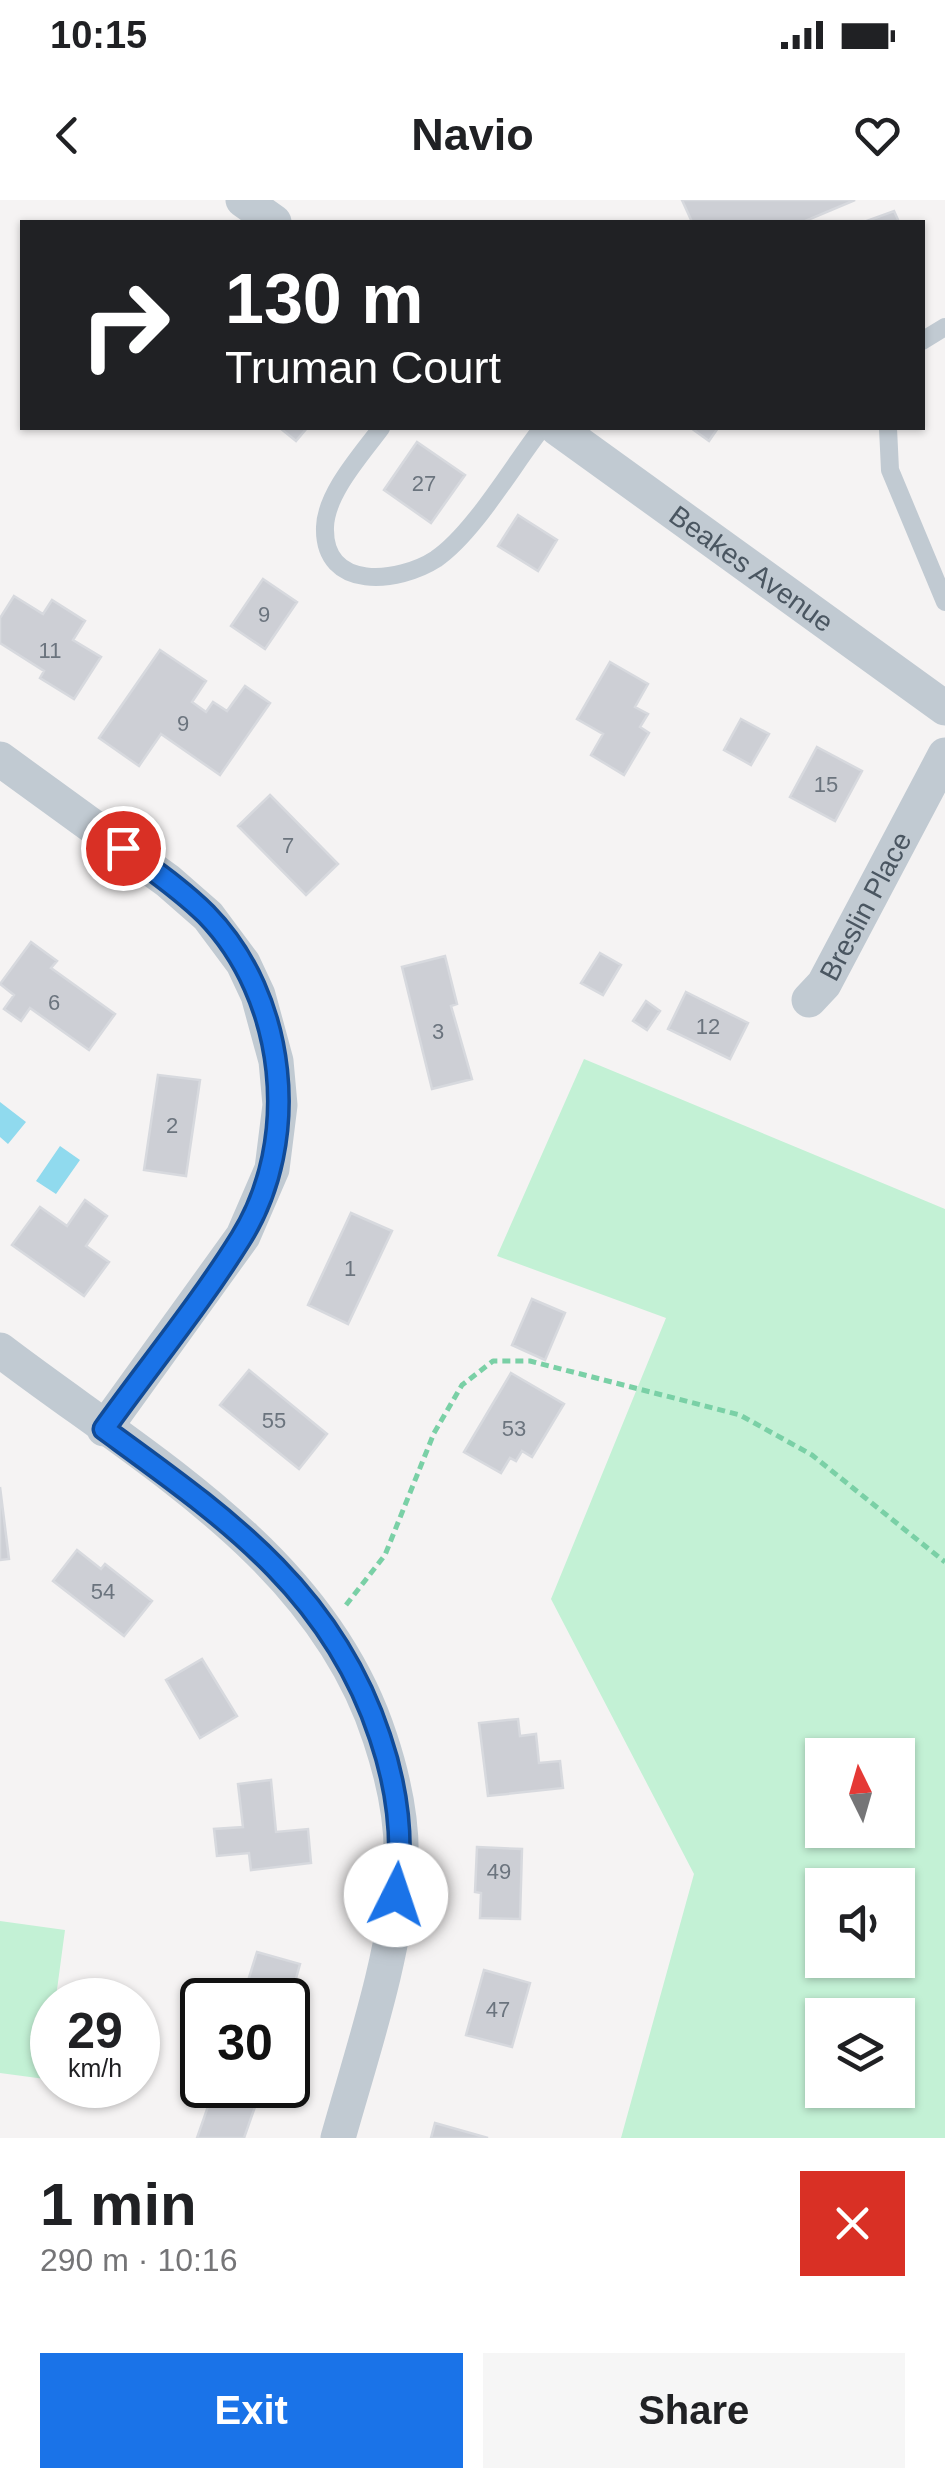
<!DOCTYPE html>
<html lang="en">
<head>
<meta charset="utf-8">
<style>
	:root { --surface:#fff; --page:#f6f6f6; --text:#202124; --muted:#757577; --accent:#1a73e8 }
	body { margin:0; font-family:Arial,sans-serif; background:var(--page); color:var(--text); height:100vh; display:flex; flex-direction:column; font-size:38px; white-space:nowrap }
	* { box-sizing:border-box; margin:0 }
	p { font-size:32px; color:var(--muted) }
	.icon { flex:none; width:55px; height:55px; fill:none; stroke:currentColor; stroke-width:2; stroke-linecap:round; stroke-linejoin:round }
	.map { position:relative; height:1938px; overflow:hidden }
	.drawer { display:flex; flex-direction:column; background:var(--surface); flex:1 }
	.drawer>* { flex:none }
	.top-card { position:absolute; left:20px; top:20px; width:905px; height:210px; border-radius:0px; box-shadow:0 2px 8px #0004; background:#202124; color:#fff; overflow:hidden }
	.needle { width:65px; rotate:355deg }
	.tools { position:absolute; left:805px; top:1538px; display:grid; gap:20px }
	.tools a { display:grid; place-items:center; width:110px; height:110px; border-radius:0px; background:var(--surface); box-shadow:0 2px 8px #0004; font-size:50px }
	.speed { position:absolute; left:30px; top:1778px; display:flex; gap:20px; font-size:50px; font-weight:700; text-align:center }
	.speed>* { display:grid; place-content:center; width:130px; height:130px; border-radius:50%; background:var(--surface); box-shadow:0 2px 8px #0004; line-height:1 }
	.speed small { font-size:25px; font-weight:400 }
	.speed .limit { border:5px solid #111; border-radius:15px; background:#fff; color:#111 }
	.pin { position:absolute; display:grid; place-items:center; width:85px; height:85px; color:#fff; margin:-42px; border:5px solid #fff; border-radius:50%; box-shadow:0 2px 10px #0007 }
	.me { position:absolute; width:110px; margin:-55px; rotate:4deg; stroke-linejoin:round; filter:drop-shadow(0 0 8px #0008) }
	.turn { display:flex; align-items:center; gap:35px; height:210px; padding:0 40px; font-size:45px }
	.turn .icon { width:130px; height:130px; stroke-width:2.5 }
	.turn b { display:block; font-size:70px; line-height:85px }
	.round { display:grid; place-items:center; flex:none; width:105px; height:105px; border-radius:0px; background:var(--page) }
	.head { display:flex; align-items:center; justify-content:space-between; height:170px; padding:0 40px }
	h1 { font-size:60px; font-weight:600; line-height:75px }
	.button { display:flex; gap:20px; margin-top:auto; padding:20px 40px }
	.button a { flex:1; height:115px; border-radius:0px; background:var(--accent); color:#fff; font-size:40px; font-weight:600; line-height:115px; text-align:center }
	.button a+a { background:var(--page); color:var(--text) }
	.status { display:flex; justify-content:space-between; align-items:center; height:70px; padding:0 50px; background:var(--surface); direction:ltr }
	.status svg { height:28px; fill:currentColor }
	header { display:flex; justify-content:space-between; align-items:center; height:130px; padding:0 40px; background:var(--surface); font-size:45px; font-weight:600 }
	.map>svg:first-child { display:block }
</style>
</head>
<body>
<div class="status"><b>10:15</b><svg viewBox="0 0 49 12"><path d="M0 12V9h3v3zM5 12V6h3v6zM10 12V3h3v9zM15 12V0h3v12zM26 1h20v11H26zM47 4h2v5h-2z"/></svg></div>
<header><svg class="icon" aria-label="back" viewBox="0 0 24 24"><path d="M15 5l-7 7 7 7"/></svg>Navio<svg class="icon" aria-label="heart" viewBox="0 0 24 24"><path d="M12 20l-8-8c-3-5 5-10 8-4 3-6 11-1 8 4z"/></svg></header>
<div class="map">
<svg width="945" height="1938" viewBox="0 0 945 1938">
	<rect width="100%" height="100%" fill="#f5f3f3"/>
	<path fill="#c3f1d5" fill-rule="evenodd" d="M584 859 945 1009V1938H621L694 1674 551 1399 666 1118 497 1056ZM822 1555H898V1630H822ZM822 1685H898V1760H822ZM822 1815H898V1890H822Z
		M0 1721 65 1730 45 1879 0 1873Z"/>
	<path fill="#90daee" d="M0 902 26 922 8 944 0 937Z
		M60 946 80 960 56 994 36 981Z"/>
	<path fill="#cdcfd5" stroke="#d7d9de" stroke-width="2.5" d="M682 0H855L803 22H692Z
		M894 11 899 22H864Z
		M280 228H307L296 241Z
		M691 228H718L709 241Z
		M417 242 465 275 431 323 384 290Z
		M518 315 557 340 538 371 498 346Z
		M263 379 297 402 265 449 231 426Z
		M14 396 43 414 52 400 85 421 73 440 101 457 74 499 40 478 44 471 0 443V418Z
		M160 450 206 481 192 502 206 512 213 502 227 511 245 486 270 503 220 575 161 534 139 566 99 538Z
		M610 462 648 484 635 507 648 514 640 527 649 533 624 575 591 555 603 534 577 519Z
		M741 519 769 534 751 565 724 550Z
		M817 547 862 571 835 621 790 597Z
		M270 595 338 664 306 695 238 626Z
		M31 742 57 761 51 768 115 814 89 850 30 808 21 821 4 809 14 795 0 784Z
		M600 753 621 765 603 795 581 783Z
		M445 756 457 804 451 806 472 879 432 889 402 767Z
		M686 792 748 823 730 859 668 829Z
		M646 801 660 811 647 830 633 821Z
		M158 875 200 880 186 976 144 970Z
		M85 1000 107 1016 86 1046 109 1062 84 1096 12 1045 40 1007 67 1026Z
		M351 1013 392 1031 348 1124 308 1105Z
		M532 1099 565 1113 545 1160 512 1145Z
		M249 1170 327 1234 299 1269 220 1205Z
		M511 1173 564 1204 532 1257 522 1251 516 1261 510 1258 501 1273 464 1252Z
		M0 1287 9 1359 0 1360Z
		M77 1350 101 1369 105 1364 152 1401 124 1436 53 1381Z
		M202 1459 237 1516 200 1538 166 1480Z
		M518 1519 520 1536 536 1534 539 1563 560 1561 563 1588 488 1596 479 1523Z
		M271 1580 276 1632 308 1629 311 1663 251 1670 249 1653 217 1656 214 1629 243 1627 238 1584Z
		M477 1647 522 1649 520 1719 480 1718 481 1693 475 1692Z
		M257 1752 300 1764 288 1807V1800H242Z
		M484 1770 530 1783 512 1847 466 1835Z
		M214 1889 256 1904 244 1938H197Z
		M435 1923 488 1938H431Z"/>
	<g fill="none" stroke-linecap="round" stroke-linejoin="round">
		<path stroke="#7ad0a6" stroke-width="5" stroke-dasharray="8 5" stroke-linecap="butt" d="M346 1405 385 1355 434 1233 462 1185 493 1161H530L740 1215 812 1255 945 1362"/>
		<path stroke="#c1cad2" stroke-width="18" d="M922 141 945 127
			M381 228C362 254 326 293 325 327 323 392 399 383 436 359 474 333 513 265 542 228
			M888 228 890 270 945 402"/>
		<g stroke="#c1cad2" stroke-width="35">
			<path d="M243 0 274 22"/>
			<path id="s1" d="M557 228 945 508"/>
			<path d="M0 559 168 681 208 716 243 763 258 795 276 861 280 905 272 969 243 1036 104 1229"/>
			<path id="s2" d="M809 800 824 784 945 555"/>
			<path d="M0 1150C144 1260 321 1356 380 1538 393 1577 403 1623 401 1665 395 1757 363 1849 338 1938"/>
		</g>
	</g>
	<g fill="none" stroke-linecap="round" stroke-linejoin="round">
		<defs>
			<path id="route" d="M123 648C151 669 181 689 206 714 287 797 302 940 241 1038 200 1104 149 1166 104 1229 223 1316 332 1390 380 1537 397 1587 404 1642 396 1695"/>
		</defs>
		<use href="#route" stroke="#114b97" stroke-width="25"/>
		<use href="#route" stroke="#1a73e8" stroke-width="18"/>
	</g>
	<g text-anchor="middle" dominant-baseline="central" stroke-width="8" stroke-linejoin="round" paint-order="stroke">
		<g font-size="22" fill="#6b747e">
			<text x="424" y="283">27</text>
			<text x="264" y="414">9</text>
			<text x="50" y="450">11</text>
			<text x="183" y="523">9</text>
			<text x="826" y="584">15</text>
			<text x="288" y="645">7</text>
			<text x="54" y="802">6</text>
			<text x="708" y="826">12</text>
			<text x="438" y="831">3</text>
			<text x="172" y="925">2</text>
			<text x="350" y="1068">1</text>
			<text x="274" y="1220">55</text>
			<text x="514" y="1228">53</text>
			<text x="103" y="1391">54</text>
			<text x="499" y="1671">49</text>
			<text x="498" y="1809">47</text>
		</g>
		<g font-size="28" fill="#4a5661" stroke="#fff">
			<text stroke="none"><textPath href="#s1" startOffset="240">Beakes Avenue</textPath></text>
			<text stroke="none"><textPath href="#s2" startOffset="110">Breslin Place</textPath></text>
		</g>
	</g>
</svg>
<div class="tools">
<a><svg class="needle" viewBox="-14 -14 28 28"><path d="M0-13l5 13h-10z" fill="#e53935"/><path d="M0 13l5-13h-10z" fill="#757577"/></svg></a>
<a><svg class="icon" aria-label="sound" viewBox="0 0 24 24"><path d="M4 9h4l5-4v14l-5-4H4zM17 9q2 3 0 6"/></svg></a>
<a><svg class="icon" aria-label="layers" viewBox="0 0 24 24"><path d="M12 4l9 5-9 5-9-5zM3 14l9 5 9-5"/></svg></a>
</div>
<div class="speed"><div>29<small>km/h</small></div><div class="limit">30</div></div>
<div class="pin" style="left:123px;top:648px;background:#d93025"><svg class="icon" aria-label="arrive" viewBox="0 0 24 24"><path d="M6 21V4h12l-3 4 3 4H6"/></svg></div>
<svg class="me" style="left:396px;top:1695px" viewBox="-20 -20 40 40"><circle r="19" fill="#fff"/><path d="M0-13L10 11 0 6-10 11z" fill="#1a73e8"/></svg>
<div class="top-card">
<div class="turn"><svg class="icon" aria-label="right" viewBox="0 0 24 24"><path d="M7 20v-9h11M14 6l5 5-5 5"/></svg><div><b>130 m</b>Truman Court</div></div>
</div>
</div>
<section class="drawer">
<div class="head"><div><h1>1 min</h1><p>290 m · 10:16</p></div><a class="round" style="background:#d93025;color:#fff"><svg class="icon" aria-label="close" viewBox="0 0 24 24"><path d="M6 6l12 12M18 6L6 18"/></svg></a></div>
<div class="button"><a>Exit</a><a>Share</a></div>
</section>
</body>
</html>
